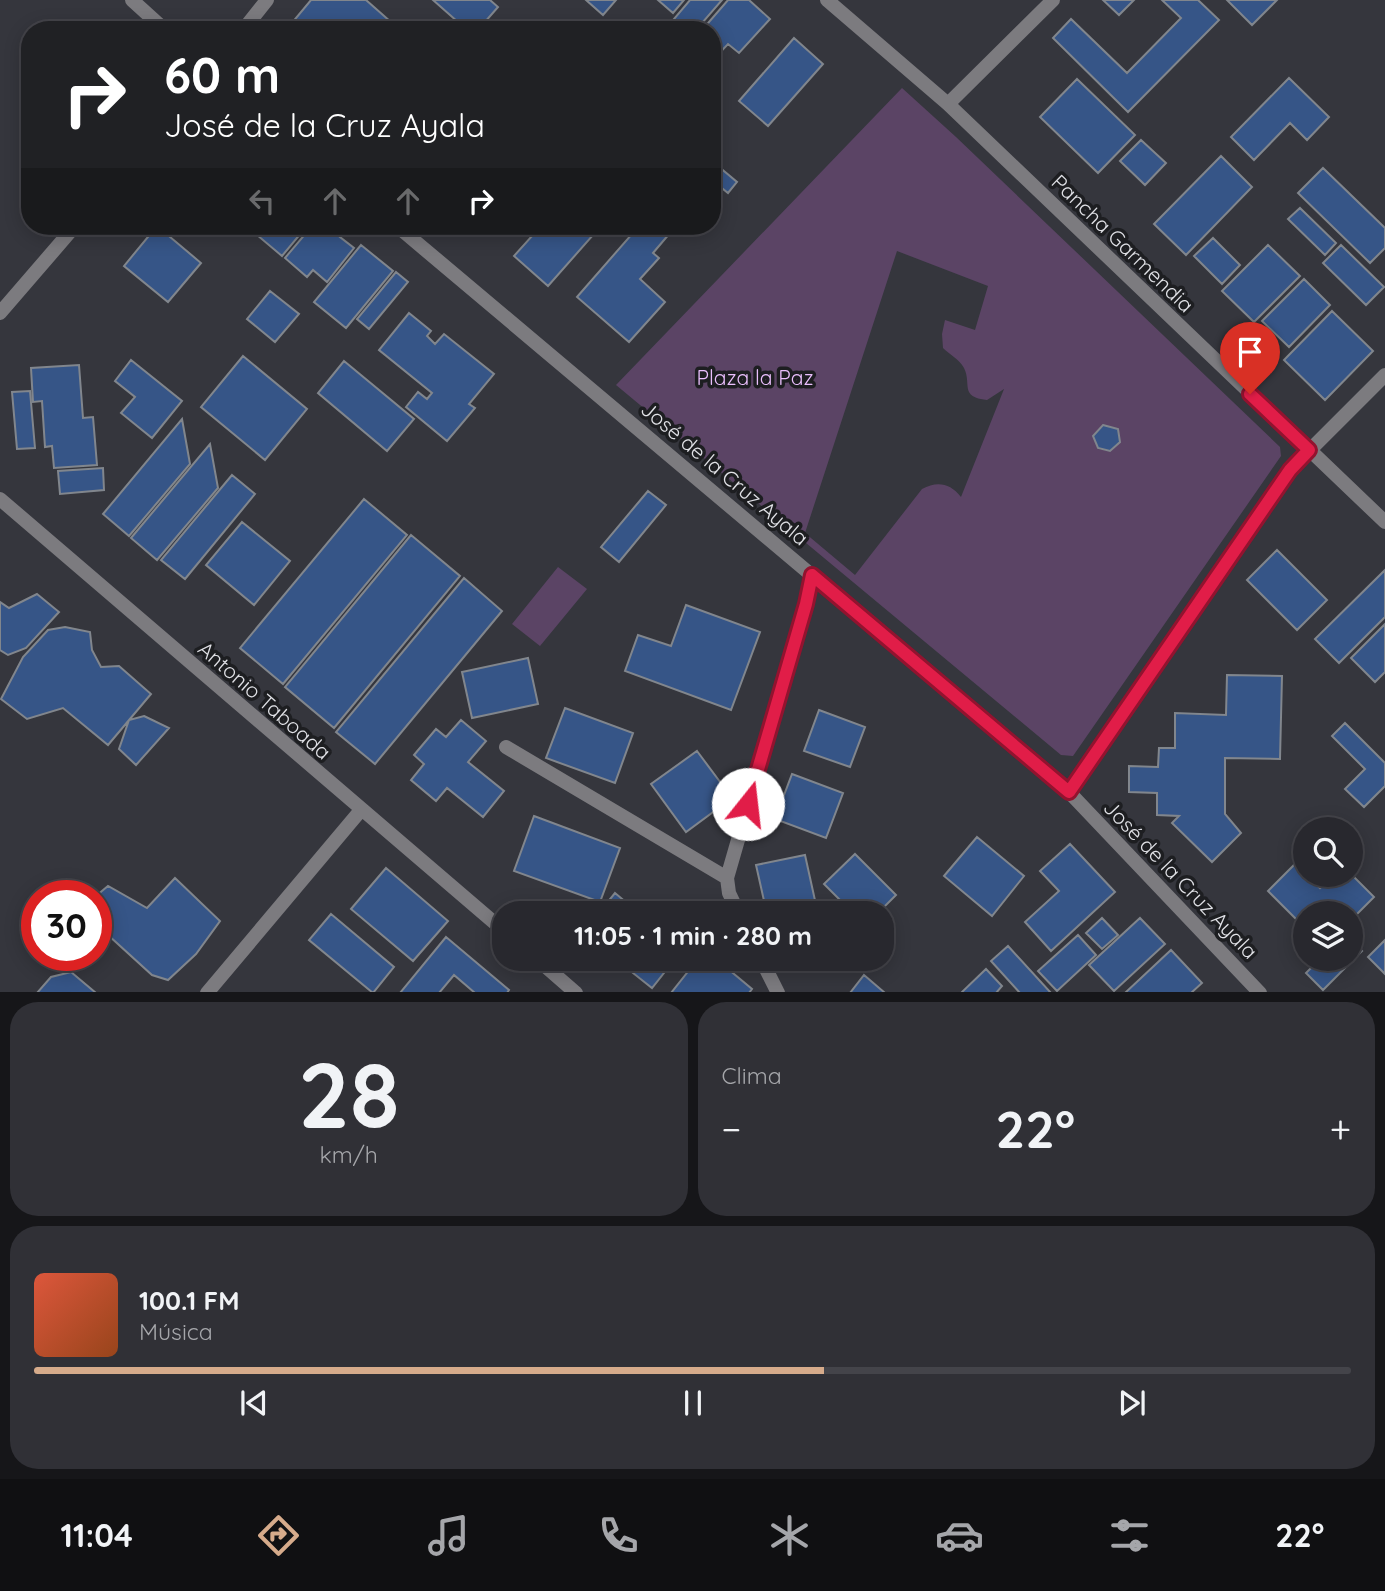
<!DOCTYPE html>
<html lang="es">
<head>
<meta charset="utf-8">
<style>
	:root { --surface:#28282e; --page:#303036; --text:#f1f3f6; --muted:#a5a6aa; --line:#44444a; --accent:#d6ab8b }
	body { margin:0; font-family:Quicksand,sans-serif; background:var(--page); color:var(--text); height:100vh; display:flex; flex-direction:column; font-size:26px; white-space:nowrap }
	* { box-sizing:border-box; margin:0 }
	p { font-size:23px; color:var(--muted) }
	.icon { flex:none; width:38px; height:38px; fill:none; stroke:currentColor; stroke-width:2; stroke-linecap:round; stroke-linejoin:round }
	.map { position:relative; height:992px; overflow:hidden }
	.panel { display:flex; flex-direction:column; gap:10px; padding:10px; background:#161619; flex:1 }
	.panel>* { flex:none }
	.top-card { position:absolute; left:21px; top:21px; width:700px; height:214px; border-radius:28px; box-shadow:0 4px 18px #0003,0 0 0 2px var(--line); background:#202124; color:#fff; overflow:hidden }
	.tools { position:absolute; left:1293px; top:817px; display:grid; gap:14px }
	.tools a { display:grid; place-items:center; width:70px; height:70px; border-radius:50%; background:var(--surface); box-shadow:0 4px 18px #0003,0 0 0 2px var(--line); font-size:35px }
	.speed { position:absolute; left:21px; top:880px; display:flex; gap:14px; font-size:35px; font-weight:700; text-align:center }
	.speed>* { display:grid; place-content:center; width:91px; height:91px; border-radius:50%; background:var(--surface); box-shadow:0 4px 18px #0003,0 0 0 2px var(--line); line-height:1 }
	.speed .limit { border:10px solid #d22; background:#fff; color:#111 }
	.pin { position:absolute; display:grid; place-items:center; width:60px; height:60px; color:#fff; margin:-72px -30px; border-radius:50% 50% 50% 0; rotate:-45deg; box-shadow:0 0 7px #0007 }
	.pin .icon { rotate:45deg }
	.me { position:absolute; width:77px; margin:-38px; rotate:16deg; stroke-linejoin:round; filter:drop-shadow(0 0 5px #0008) }
	.turn { display:flex; align-items:center; gap:24px; height:147px; padding:0 28px; font-size:32px }
	.turn .icon { width:91px; height:91px; stroke-width:2.5 }
	.turn b { display:block; font-size:49px; line-height:60px }
	.lanes { display:flex; align-items:center; height:66px; padding:0 28px; background:#0003; justify-content:center; gap:35px; direction:ltr }
	.lanes .off { opacity:.35 }
	.big { font-size:52px; font-weight:800; line-height:1.1 }
	.panel .card { flex:1; display:flex; flex-direction:column; justify-content:center; gap:10px; min-width:0; padding:0 24px; border-radius:28px; background:var(--page) }
	.panel .dial { align-items:center; gap:0 }
	.dial b { font-size:91px; line-height:1 }
	.song { display:flex; align-items:center; gap:21px }
	.cover { width:84px; height:84px; border-radius:10px; background:linear-gradient(135deg,hsl(10 70% 55%),hsl(20 70% 35%)) }
	.played { height:7px; border-radius:4px; background:linear-gradient(90deg,var(--accent) 60%,var(--line) 60%) }
	.keys { display:flex; justify-content:space-around; direction:ltr }
	.heat { display:flex; justify-content:space-between; align-items:center; font-size:38px; direction:ltr }
	.panel .tiles { flex:1; display:grid; gap:10px; grid-template-columns:1fr 1fr }
	.card:last-child { grid-column:span 2 }
	.trip { position:absolute; left:492px; top:901px; width:402px; height:70px; border-radius:28px; background:var(--surface); box-shadow:0 4px 18px #0003,0 0 0 2px var(--line); font-weight:800; line-height:70px; text-align:center }
	.tabs { display:flex; height:112px; justify-content:space-around; align-items:center; background:#101012; color:var(--muted) }
	.tabs .icon { width:49px; height:49px }
	.tabs .on { color:var(--accent) }
	.tabs b { font-size:32px; color:var(--text) }
	.map>svg:first-child { display:block }
</style>
</head>
<body>
<div class="map">
<svg width="1385" height="993" viewBox="0 0 1385 993">
	<rect width="100%" height="100%" fill="#35363d"/>
	<path fill="#5b4465" fill-rule="evenodd" d="M902 88 956 137 1280 447 1281 456 1073 756 1061 755 616 385ZM897 251 988 286 975 330 945 320 942 334 943 348C950 355 959 359 964 368 972 384 959 397 987 400L1004 389 961 497C950 483 937 481 922 489L855 575 805 533ZM1104 426 1118 429 1120 442 1110 451 1098 449 1093 436Z
		M558 567 587 589 540 646 512 624Z"/>
	<path fill="#365587" stroke="#81868d" stroke-width="2" d="M311 0H366L400 30H286Z
		M433 0H490L498 7 478 30H467Z
		M586 0H616L603 15Z
		M658 0H684L673 13Z
		M690 0H722L696 30H673L668 26Z
		M728 0H749L770 19 739 53 728 44 712 61V30H702Z
		M1103 0H1134L1119 15Z
		M1162 0H1198L1219 20 1128 112 1053 38 1071 19 1127 73 1181 18Z
		M1227 0H1277L1252 25Z
		M794 38 823 64 768 126 739 101Z
		M1289 78 1329 117 1307 140 1290 123 1254 160 1231 137Z
		M1077 79 1135 135 1098 173 1040 117Z
		M1141 140 1166 163 1145 185 1120 161Z
		M1221 156 1252 187 1186 255 1154 224Z
		M712 161 737 182 728 193 712 180Z
		M1323 168 1385 228V248L1370 263 1298 193Z
		M1300 208 1336 243 1325 255 1288 219Z
		M157 226 201 263 168 302 124 266Z
		M265 226H307L282 256 257 235Z
		M312 226H342L347 229 340 237 354 248 327 282 313 270 307 277 285 258Z
		M517 226H535L527 235Z
		M541 226H601L548 286 514 256Z
		M639 226H662L670 233 653 253 659 258 640 279 665 302 629 342 577 297Z
		M1213 238 1240 265 1222 284 1194 256Z
		M361 245 393 271 346 328 314 302Z
		M1268 245 1300 276 1254 322 1222 291Z
		M1341 245 1384 287 1366 305 1323 263Z
		M396 272 408 282 369 329 357 319Z
		M1304 279 1330 305 1289 347 1262 321Z
		M270 291 299 314 275 342 247 319Z
		M1332 311 1373 351 1325 400 1284 360Z
		M409 313 431 331 427 336 435 344 444 334 494 374 469 404 475 408 447 441 406 407 418 392 427 399 432 393 379 350Z
		M243 356 307 409 265 460 201 407Z
		M131 360 182 401 152 438 121 413 135 397 115 381Z
		M344 361 414 419 387 451 318 393Z
		M79 365 83 418 93 417 97 465 54 468 52 446 45 447 42 401 33 402 31 368Z
		M30 391 35 448 17 449 12 392Z
		M182 419 190 464 129 536 103 514Z
		M1103 425 1118 429 1120 442 1110 451 1098 448 1093 436Z
		M210 444 218 488 157 560 131 538Z
		M103 468 104 490 60 494 58 471Z
		M232 475 255 494 185 579 161 560Z
		M648 491 666 505 619 562 601 547Z
		M364 499 407 535 283 684 240 648Z
		M242 522 290 561 254 605 206 565Z
		M411 535 460 576 334 728 285 687Z
		M1277 550 1327 600 1297 630 1247 580Z
		M1385 570V617L1339 663 1315 639Z
		M464 578 502 611 375 764 336 732Z
		M37 594 59 612 26 648 8 655 0 650V602L9 608Z
		M686 605 760 632 731 710 625 671 638 635 671 646Z
		M1385 624V672L1375 682 1351 658Z
		M65 627 90 632 92 650 101 667 119 666 151 694 108 745 63 708 27 719 1 699 23 657 48 630Z
		M528 658 538 704 472 718 462 672Z
		M1227 675 1282 676 1280 759 1225 758V814L1241 833 1212 862 1172 823 1179 816 1157 815V793L1129 792V766L1158 767 1159 748H1175V713L1226 715Z
		M565 708 633 733 615 783 546 758Z
		M819 710 865 727 850 767 804 751Z
		M144 716 169 728 136 765 119 749 129 720Z
		M461 720 486 741 468 762 504 791 483 817 447 788 436 801 411 780 424 764 414 755 436 729 446 737Z
		M1345 723 1385 763V786L1364 807 1345 789 1365 769 1332 736Z
		M697 751 732 798 686 832 651 784Z
		M792 774 843 793 826 838 775 819Z
		M534 816 620 848 600 902 514 871Z
		M977 837 1024 876 992 916 944 876Z
		M1070 844 1115 892 1051 951 1025 922 1059 891 1040 871Z
		M855 854 896 895 877 914H854L824 884Z
		M805 855 818 914H767L756 865Z
		M1295 864 1320 888 1334 875 1351 874 1374 897 1351 920V914H1306V929L1268 891Z
		M386 868 448 921 413 961 351 909Z
		M175 878 220 921 196 954 168 980 152 975 96 924V896L108 886 147 908Z
		M615 893 640 914H598Z
		M331 914 394 967 373 993 309 940Z
		M1102 918 1118 935 1102 949 1086 933Z
		M1140 918 1165 944 1114 991 1089 965Z
		M1078 935 1096 955 1057 991 1038 971Z
		M446 937 509 990 507 993H475L454 975 439 993H400Z
		M1351 940 1362 951 1323 990 1306 973 1320 959H1351Z
		M1385 940V974L1368 957Z
		M1008 946 1051 993H1020L991 961Z
		M1171 950 1202 983 1191 993H1125Z
		M631 959H675L652 988 633 973 640 966Z
		M698 959H716L752 989 749 993H671Z
		M986 969 1002 986 996 993H961Z
		M71 972 96 993H37L51 977Z
		M864 975 885 993H850Z"/>
	<g fill="none" stroke-linecap="round" stroke-linejoin="round">
		<path stroke="#7c7b7f" stroke-width="14" d="M132 0 165 30
			M827 0 948 104 1385 522
			M243 30 267 0
			M948 104 1053 0
			M397 226 1069 792 1260 993
			M0 313 75 226
			M0 499 504 931
			M506 747 727 878
			M1069 792 1290 470 1385 375
			M739 914 729 893 727 878 806 604 812 574
			M537 959 576 993
			M761 959 778 993
			M207 993 361 810"/>
	</g>
	<g fill="none" stroke-linecap="round" stroke-linejoin="round">
		<g stroke="#92132f" stroke-width="18">
			<path id="route" d="M748 804 806 604 812 575 1069 792 1290 470 1309 450 1250 394"/>
		</g>
		<use href="#route" stroke="#e11d48" stroke-width="12"/>
	</g>
	<g text-anchor="middle" dominant-baseline="central" stroke-width="7" stroke-linejoin="round" paint-order="stroke">
		<g font-size="21" fill="#e1e2e7" stroke="#1d1e21">
			<text transform="translate(1123 243) rotate(44)">Pancha Garmendia</text>
			<text transform="translate(725 473) rotate(40)">José de la Cruz Ayala</text>
			<text transform="translate(265 700) rotate(41)">Antonio Taboada</text>
			<text transform="translate(1181 879) rotate(46)">José de la Cruz Ayala</text>
		</g>
		<g font-size="21" fill="#ebbffe" stroke="#1d1e21">
			<text x="755" y="377">Plaza la Paz</text>
		</g>
	</g>
</svg>
<div class="tools">
<a><svg class="icon" aria-label="search" viewBox="0 0 24 24"><circle cx="10" cy="10" r="6"/><path d="M15 15l6 6"/></svg></a>
<a><svg class="icon" aria-label="layers" viewBox="0 0 24 24"><path d="M12 4l9 5-9 5-9-5zM3 14l9 5 9-5"/></svg></a>
</div>
<div class="speed"><div class="limit">30</div></div>
<div class="pin" style="left:1250px;top:394px;background:#d93025"><svg class="icon" aria-label="arrive" viewBox="0 0 24 24"><path d="M6 21V4h12l-3 4 3 4H6"/></svg></div>
<svg class="me" style="left:748px;top:804px" viewBox="-20 -20 40 40"><circle r="19" fill="#fff"/><path d="M0-13L10 11 0 6-10 11z" fill="#e11d48"/></svg>
<div class="trip">11:05 · 1 min · 280 m</div>
<div class="top-card">
<div class="turn"><svg class="icon" aria-label="right" viewBox="0 0 24 24"><path d="M7 20v-9h11M14 6l5 5-5 5"/></svg><div><b>60 m</b>José de la Cruz Ayala</div></div>
<div class="lanes"><svg class="icon off" aria-label="left" viewBox="0 0 24 24"><path d="M17 20v-9H6M10 6l-5 5 5 5"/></svg><svg class="icon off" aria-label="ahead" viewBox="0 0 24 24"><path d="M12 20V5M6 11l6-6 6 6"/></svg><svg class="icon off" aria-label="ahead" viewBox="0 0 24 24"><path d="M12 20V5M6 11l6-6 6 6"/></svg><svg class="icon" aria-label="right" viewBox="0 0 24 24"><path d="M7 20v-9h11M14 6l5 5-5 5"/></svg></div>
</div>
</div>
<section class="panel">
<div class="tiles">
<div class="card dial"><b>28</b><p>km/h</p></div>
<div class="card"><p>Clima</p>
<div class="heat"><a>−</a><b class="big">22°</b><a>+</a></div>
</div>
<div class="card">
<div class="song"><i class="cover"></i><div><b>100.1 FM</b><p>Música</p></div></div>
<div class="played"></div>
<div class="keys"><svg class="icon" aria-label="previous" viewBox="0 0 24 24"><path d="M18 5L8 12l10 7zM5 5v14"/></svg><svg class="icon" aria-label="pause" viewBox="0 0 24 24"><path d="M8 5v14M16 5v14"/></svg><svg class="icon" aria-label="next" viewBox="0 0 24 24"><path d="M6 5l10 7-10 7zM19 5v14"/></svg></div>
</div>
</div>
</section>
<nav class="tabs">
<b>11:04</b>
<svg class="icon on" aria-label="directions" viewBox="0 0 24 24"><path d="M12 3l9 9-9 9-9-9zM9 14v-3h6M13 9l2 2-2 2"/></svg>
<svg class="icon" aria-label="music" viewBox="0 0 24 24"><path d="M9 18V5l10-2v13"/><circle cx="6" cy="18" r="3"/><circle cx="16" cy="16" r="3"/></svg>
<svg class="icon" aria-label="phone" viewBox="0 0 24 24"><path d="M5 4h4l2 5-3 2q2 4 5 5l2-3 5 2v4C11 20 4 13 5 4z"/></svg>
<svg class="icon" aria-label="climate" viewBox="0 0 24 24"><path d="M12 3v18M4 7l16 10M4 17L20 7"/></svg>
<svg class="icon" aria-label="car" viewBox="0 0 24 24"><path d="M5 17H2v-5l4-1 3-4h7l3 4 3 1v5h-3M9 17h6M6 11h13"/><circle cx="7" cy="17" r="2"/><circle cx="17" cy="17" r="2"/></svg>
<svg class="icon" aria-label="filters" viewBox="0 0 24 24"><path d="M4 7h16M4 17h16"/><circle cx="9" cy="7" r="2"/><circle cx="15" cy="17" r="2"/></svg>
<b>22°</b>
</nav>
</body>
</html>
